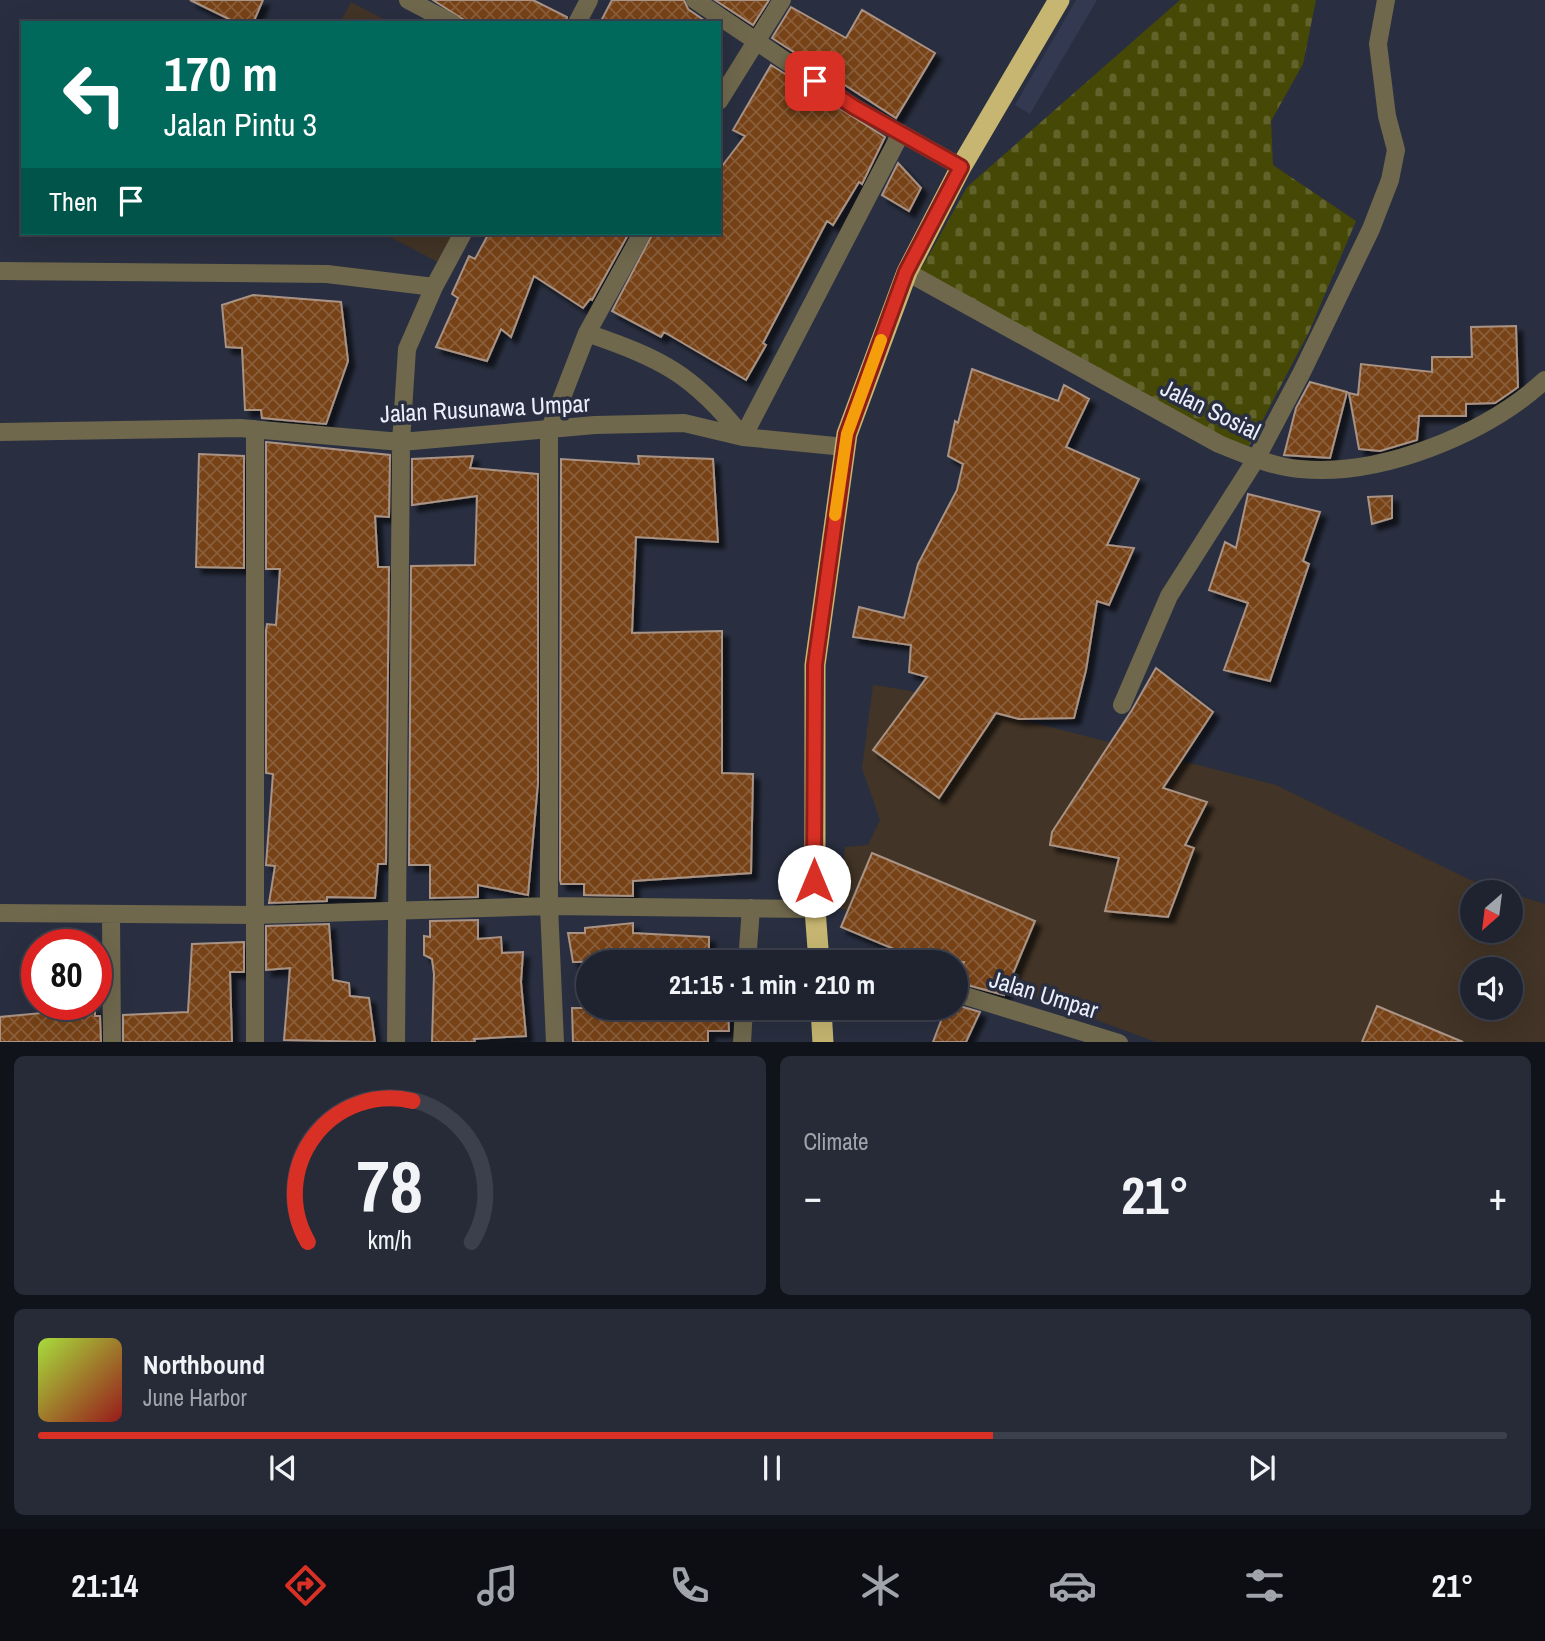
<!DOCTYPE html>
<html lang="en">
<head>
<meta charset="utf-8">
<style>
	:root { --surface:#1f2330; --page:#272b38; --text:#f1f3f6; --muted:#a1a4ab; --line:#3c404c; --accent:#d93025 }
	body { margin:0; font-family:"Archivo Narrow",sans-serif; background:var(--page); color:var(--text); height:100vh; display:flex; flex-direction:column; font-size:26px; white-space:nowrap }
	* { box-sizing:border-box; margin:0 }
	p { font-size:23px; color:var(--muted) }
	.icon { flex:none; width:38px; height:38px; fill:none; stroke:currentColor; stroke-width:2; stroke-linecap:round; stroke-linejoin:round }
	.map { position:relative; height:1042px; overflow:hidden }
	.details { display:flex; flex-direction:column; gap:14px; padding:14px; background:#11131a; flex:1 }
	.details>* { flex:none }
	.banner { position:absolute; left:21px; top:21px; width:700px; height:214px; border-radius:0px; box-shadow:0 7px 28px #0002,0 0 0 2px var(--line); background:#00695c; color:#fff; overflow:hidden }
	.needle { width:46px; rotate:208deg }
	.tools { position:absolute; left:1460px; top:880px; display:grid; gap:14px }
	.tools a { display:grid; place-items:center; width:63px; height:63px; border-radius:50%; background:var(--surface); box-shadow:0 7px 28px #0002,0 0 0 2px var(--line); font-size:35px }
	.speed { position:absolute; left:21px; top:929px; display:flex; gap:14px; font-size:35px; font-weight:700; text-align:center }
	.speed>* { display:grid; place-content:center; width:91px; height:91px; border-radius:50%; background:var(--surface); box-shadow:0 7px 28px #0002,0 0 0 2px var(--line); line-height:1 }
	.speed .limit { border:10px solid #d22; background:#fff; color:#111 }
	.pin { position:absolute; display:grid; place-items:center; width:60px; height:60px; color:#fff; margin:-30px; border-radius:14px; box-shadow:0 4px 10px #0006 }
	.me { position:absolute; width:77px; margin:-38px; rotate:0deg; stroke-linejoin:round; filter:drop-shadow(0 0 5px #0008) }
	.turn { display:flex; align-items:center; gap:24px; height:147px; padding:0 28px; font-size:32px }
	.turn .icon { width:91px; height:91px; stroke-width:2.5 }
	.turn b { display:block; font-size:49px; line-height:60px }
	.then { display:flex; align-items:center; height:66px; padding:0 28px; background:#0003; gap:14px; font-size:26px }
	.big { font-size:52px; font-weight:700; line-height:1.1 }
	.details .tile { flex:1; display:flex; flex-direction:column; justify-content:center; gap:10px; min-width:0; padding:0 24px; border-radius:10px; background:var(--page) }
	.details .dial { align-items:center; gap:0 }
	.dial svg { height:182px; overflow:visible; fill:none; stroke:var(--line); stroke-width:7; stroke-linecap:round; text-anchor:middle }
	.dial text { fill:var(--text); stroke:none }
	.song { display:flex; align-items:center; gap:21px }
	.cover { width:84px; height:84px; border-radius:10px; background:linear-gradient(135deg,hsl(80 70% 55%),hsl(0 70% 35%)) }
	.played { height:7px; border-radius:4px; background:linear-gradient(90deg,var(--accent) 65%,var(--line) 65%) }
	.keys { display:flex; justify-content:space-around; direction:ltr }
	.heat { display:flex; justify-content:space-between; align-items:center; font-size:38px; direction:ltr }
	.details .tiles { flex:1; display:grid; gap:14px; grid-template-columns:1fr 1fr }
	.tile:last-child { grid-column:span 2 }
	.trip { position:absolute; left:576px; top:950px; width:392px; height:70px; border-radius:35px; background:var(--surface); box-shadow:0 7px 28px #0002,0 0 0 2px var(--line); font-weight:700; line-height:70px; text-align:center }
	.tab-bar { display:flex; height:112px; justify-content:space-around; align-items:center; background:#0c0e13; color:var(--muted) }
	.tab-bar .icon { width:49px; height:49px }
	.tab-bar .selected { color:var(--accent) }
	.tab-bar b { font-size:32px; color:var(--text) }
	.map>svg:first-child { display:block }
</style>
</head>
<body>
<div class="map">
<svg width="1545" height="1043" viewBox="0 0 1545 1043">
	<defs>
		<pattern id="cemetery-stones" width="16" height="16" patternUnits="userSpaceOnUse" patternTransform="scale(1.75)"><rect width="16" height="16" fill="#464805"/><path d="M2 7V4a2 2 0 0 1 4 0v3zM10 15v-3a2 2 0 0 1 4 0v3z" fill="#61632a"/></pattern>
		<pattern id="building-cross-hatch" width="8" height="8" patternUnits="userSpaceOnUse" patternTransform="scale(1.75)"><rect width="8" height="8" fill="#774218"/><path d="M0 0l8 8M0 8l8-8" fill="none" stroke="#8a5e3a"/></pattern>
		<filter id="shadow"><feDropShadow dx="6" dy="6" stdDeviation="2" flood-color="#0009"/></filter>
	</defs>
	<rect width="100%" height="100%" fill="#292f40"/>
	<path fill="#323950" d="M1076 0H1097L1030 114 1015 105Z"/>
	<path fill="#423426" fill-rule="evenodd" d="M351 2 391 23H340Z
		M382 233H457L440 263Z
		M873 685 906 690 1276 785 1468 879 1509 892H1472V931H1510V893L1545 904V1042H1156L956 968V962H939L855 933 858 913 839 908 845 847 868 845 880 820 862 768ZM1472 970H1510V1008H1472Z"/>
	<path fill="url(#cemetery-stones)" d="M1180 0H1316L1303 64 1271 121 1273 165 1356 221 1309 332 1247 450 920 271 967 187Z"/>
	<path fill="url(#building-cross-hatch)" stroke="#a99385" stroke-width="2" filter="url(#shadow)" d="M190 0H263L253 23H237Z
		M433 0H533L567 17 566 23H469Z
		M612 0H684L688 9 708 23H600Z
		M715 0H769L753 25Z
		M791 7 846 38 862 10 935 53 896 118 772 38Z
		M771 65 885 137 862 184 859 182 833 225 827 221 763 343 766 345 746 380 664 332 661 337 612 311 653 233H719V170L745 136 733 130Z
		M898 163 921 188 909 211 882 195Z
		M489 233H629L592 300 590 299 583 308 534 276 511 337 501 329 487 361 436 347 458 298 452 294 469 256 475 259Z
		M253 295 341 302 348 361 326 424 262 418 261 410H245L242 348 226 347 222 305Z
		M1516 326 1518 387 1514 390 1495 403 1466 404V416H1419L1417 440 1380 451 1359 449 1349 393 1358 395 1361 364 1432 372V357H1472L1471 327Z
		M972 369 1058 401 1064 385 1089 399 1066 447 1139 479 1107 545 1134 548 1109 605 1097 601 1086 670 1074 718 1019 719 996 713 939 798 873 750 927 677 909 672 911 645 853 637 859 607 904 618 918 564 957 490 963 464 948 456 955 421 958 423Z
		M1310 382 1347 392 1330 458 1284 455 1296 408Z
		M266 442 390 455 389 517 375 516 378 567H389L386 864H378L375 898 327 897V901L269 903 275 866 266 865 273 774 266 773V630L267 624 276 625 280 569H266Z
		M199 454 244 456V568L196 567Z
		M473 456 470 468 538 474V783L528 895 478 885V897L430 898V865H409L411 566 475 565 477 496 412 505V459Z
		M638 456 713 459 718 542 636 537 632 633 722 631V773L753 774 751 873 633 881V896L584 895V884H561L560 880 561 459 639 464Z
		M1248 494 1320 512 1303 561 1309 564 1270 681 1224 670 1248 603 1209 590 1225 542 1236 548Z
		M1392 496V518L1372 524 1368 497Z
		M1156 668 1213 712 1163 788 1207 802 1185 845 1194 848 1168 917 1105 911 1119 858 1050 845 1052 832 1132 710Z
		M872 853 1035 921 1004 995 956 982 964 962H925L841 927Z
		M478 920V939L501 937 502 953 523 952 521 982 526 1036 474 1039 475 1042H432L434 974 432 959 424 955V936L430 937V921Z
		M633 923V933L709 937V962H573L568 933H585V928Z
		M329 924 333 980 349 983 350 996 369 998 375 1042 284 1040 290 968 266 970V926Z
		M244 942V972H230L232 1042H123V1015L188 1012 192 944Z
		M956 1005 980 1012 966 1042H933L946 1008H956Z
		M1377 1006 1463 1042H1362Z
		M95 1008V1016H100L101 1042H0V1017Z
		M572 1008H728L729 1031H708V1042H573Z"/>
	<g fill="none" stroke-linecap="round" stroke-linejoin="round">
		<path stroke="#6f684d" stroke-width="18" d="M408 0 452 23
			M695 0 854 107 961 167
			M577 23 589 0
			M719 101 782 0
			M642 233 587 333 549 431V906L815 909
			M0 271 327 274 434 287
			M907 272 1219 444C1244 454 1272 467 1300 469 1381 477 1486 434 1545 380
			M587 333C662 359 693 374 743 437L901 133
			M255 429V915L549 906 555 1043
			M0 432 240 428 401 442 595 425 684 423 743 437 845 447
			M1122 705 1169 596 1256 459 1302 372 1371 229 1390 180 1396 150 1387 116 1378 44 1386 0
			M0 913 255 915V1043
			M111 916 112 1043
			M818 955 849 962
			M747 962 751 908
			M956 993 1119 1043
			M396 1043 401 442 407 349 434 287 463 233
			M742 1043 744 1008"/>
		<path stroke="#c6b671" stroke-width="21" d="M819 962 815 909V665L847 434 907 272 961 167 1059 0
			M821 1008 823 1043"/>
	</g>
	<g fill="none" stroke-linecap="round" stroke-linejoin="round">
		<g stroke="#8d1f18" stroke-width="18">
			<path id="route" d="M814 881 815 665 847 434 906 272 961 167 854 107 815 81"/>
		</g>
		<use href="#route" stroke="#d93025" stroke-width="12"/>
		<path stroke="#f59e0b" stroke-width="12" d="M835 515 847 434 881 340"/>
	</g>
	<g text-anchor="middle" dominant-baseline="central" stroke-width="7" stroke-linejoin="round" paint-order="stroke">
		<g font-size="24" fill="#ebeffb" stroke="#292f40">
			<text transform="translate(485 408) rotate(-3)">Jalan Rusunawa Umpar</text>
			<text transform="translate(1211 409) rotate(26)">Jalan Sosial</text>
			<text transform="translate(1044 994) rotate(17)">Jalan Umpar</text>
		</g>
	</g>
</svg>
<div class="tools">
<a><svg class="needle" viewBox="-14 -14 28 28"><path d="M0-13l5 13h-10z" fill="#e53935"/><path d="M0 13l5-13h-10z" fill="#a1a4ab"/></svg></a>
<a><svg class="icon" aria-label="sound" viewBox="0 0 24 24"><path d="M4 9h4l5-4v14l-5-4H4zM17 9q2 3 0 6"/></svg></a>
</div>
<div class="speed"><div class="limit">80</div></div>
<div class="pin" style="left:815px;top:81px;background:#d93025"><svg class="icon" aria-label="arrive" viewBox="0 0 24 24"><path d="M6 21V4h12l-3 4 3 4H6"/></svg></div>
<svg class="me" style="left:814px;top:881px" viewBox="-20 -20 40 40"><circle r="19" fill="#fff"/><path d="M0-13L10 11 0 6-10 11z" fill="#d93025"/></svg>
<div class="trip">21:15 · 1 min · 210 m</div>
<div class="banner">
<div class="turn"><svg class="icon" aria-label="left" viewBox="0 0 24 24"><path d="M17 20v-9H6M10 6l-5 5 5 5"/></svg><div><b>170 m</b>Jalan Pintu 3</div></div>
<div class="then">Then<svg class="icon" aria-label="arrive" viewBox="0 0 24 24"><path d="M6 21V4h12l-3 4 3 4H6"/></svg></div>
</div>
</div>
<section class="details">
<div class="tiles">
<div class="tile dial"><svg viewBox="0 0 100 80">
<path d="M14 69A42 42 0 1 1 86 69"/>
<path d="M14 69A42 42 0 0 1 60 7" stroke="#d93025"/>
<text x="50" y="56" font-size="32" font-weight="700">78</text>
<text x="50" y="72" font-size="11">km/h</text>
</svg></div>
<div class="tile"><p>Climate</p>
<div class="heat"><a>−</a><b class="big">21°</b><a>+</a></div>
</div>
<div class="tile">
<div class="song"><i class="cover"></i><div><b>Northbound</b><p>June Harbor</p></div></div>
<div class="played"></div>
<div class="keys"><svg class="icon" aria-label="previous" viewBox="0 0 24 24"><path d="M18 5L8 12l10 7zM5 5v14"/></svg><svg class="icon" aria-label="pause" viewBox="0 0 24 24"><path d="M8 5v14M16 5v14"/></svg><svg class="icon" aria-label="next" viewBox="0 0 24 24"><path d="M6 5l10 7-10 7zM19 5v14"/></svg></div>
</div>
</div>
</section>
<nav class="tab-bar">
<b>21:14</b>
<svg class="icon selected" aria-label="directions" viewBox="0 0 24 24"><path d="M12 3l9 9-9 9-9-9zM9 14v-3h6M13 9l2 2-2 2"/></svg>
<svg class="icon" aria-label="music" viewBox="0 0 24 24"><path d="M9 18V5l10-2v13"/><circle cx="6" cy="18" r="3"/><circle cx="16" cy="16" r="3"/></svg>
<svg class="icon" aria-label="phone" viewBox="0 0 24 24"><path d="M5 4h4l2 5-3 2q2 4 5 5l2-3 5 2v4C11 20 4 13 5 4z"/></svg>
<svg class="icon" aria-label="climate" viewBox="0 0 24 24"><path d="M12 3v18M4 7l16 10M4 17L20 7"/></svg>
<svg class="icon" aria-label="car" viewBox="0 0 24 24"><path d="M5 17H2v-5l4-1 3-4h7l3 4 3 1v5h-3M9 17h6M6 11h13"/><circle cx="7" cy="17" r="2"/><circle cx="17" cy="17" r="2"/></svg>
<svg class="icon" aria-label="filters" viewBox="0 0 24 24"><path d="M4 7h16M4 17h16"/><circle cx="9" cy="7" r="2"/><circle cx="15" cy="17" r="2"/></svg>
<b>21°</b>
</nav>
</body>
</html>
